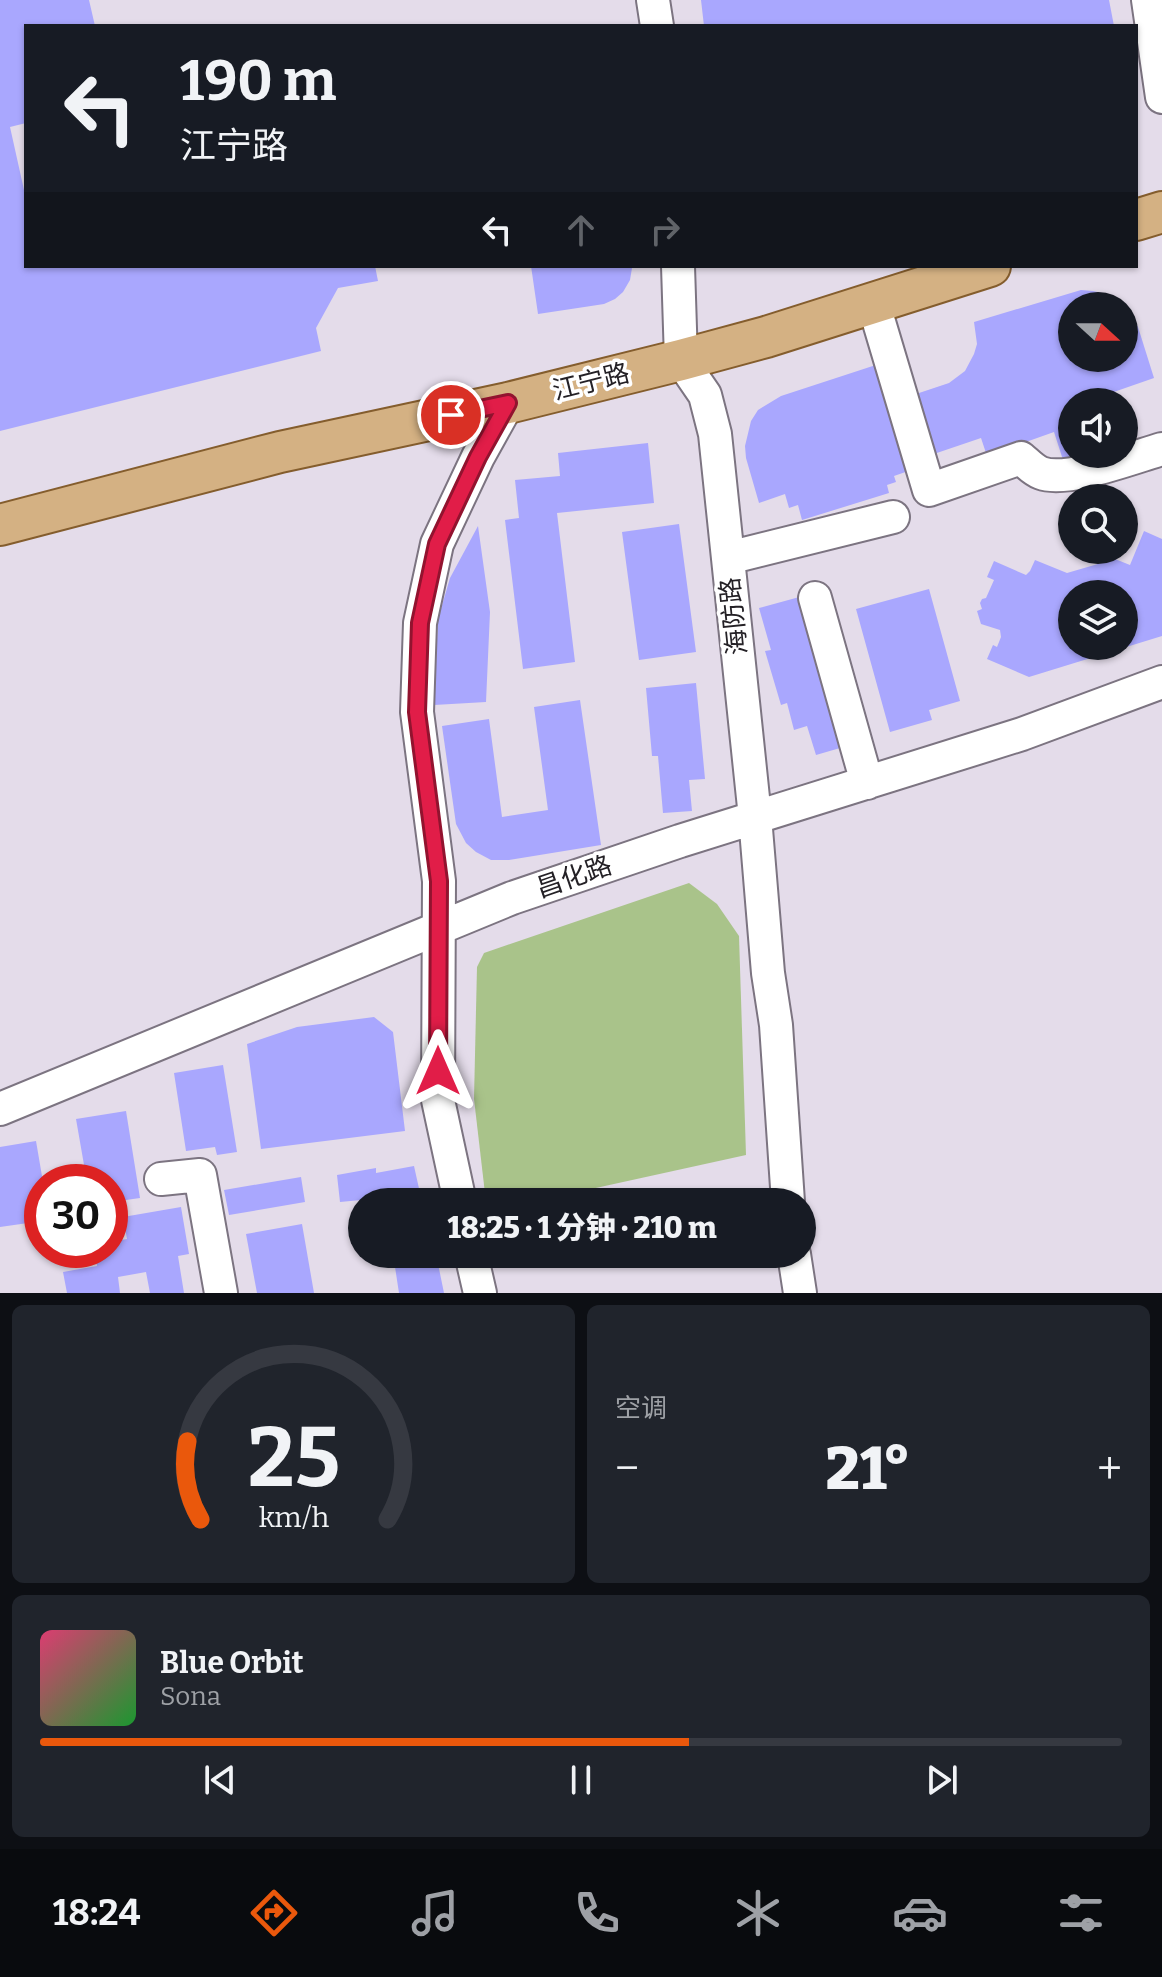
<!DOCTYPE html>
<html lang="zh">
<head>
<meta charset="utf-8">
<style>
	:root { --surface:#171b24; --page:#20242c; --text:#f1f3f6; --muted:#9ea1a6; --line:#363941; --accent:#ea580c }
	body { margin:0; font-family:Bitter,"Noto Sans SC",serif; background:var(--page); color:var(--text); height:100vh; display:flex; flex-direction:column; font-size:30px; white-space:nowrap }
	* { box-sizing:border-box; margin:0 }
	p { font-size:26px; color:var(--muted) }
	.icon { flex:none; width:44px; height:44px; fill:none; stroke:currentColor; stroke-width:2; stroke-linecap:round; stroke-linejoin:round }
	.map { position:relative; height:1293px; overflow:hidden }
	.sheet { display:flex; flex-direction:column; gap:12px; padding:12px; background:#0d0f14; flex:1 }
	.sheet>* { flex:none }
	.top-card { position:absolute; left:24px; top:24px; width:1114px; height:244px; border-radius:0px; box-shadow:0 2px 6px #0004; background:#171b24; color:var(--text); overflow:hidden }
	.needle { width:52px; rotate:111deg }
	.buttons { position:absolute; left:1058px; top:292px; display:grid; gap:16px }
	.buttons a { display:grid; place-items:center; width:80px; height:80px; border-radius:50%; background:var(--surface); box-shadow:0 2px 6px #0004; font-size:40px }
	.speed { position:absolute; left:24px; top:1164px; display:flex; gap:16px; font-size:40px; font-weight:700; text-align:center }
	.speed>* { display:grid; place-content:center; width:104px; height:104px; border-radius:50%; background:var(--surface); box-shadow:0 2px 6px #0004; line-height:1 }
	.speed .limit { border:12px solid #d22; background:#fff; color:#111 }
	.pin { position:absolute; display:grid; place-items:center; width:68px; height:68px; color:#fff; margin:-34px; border:4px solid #fff; border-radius:50%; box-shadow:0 2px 8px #0007 }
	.me { position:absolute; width:88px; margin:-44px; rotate:0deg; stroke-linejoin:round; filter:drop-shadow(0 0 6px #0008) }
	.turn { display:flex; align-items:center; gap:28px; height:168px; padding:0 24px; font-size:36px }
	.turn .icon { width:104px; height:104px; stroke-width:2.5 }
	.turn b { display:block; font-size:56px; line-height:68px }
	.lanes { display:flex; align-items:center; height:76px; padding:0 24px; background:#0003; justify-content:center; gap:40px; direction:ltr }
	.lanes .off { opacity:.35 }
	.big { font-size:60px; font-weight:800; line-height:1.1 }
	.sheet .widget { flex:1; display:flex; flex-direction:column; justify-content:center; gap:12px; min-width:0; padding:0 28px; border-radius:12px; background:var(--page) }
	.sheet .dial { align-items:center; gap:0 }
	.dial svg { height:208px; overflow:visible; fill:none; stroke:var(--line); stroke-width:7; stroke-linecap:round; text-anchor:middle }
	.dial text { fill:var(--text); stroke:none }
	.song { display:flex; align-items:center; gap:24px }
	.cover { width:96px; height:96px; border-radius:12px; background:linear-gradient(135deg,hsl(340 70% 55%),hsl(130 70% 35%)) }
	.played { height:8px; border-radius:4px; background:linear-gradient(90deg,var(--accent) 60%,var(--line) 60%) }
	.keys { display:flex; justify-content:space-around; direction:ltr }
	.heat { display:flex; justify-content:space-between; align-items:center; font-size:44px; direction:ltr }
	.sheet .tiles { flex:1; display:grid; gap:12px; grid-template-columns:1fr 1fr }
	.widget:last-child { grid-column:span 2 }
	.trip { position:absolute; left:348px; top:1188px; width:468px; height:80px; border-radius:40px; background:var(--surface); box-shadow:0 2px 6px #0004; font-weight:800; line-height:80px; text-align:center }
	.tabs { display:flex; height:128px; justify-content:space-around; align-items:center; background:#090b0e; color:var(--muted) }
	.tabs .icon { width:56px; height:56px }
	.tabs .current { color:var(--accent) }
	.tabs b { font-size:36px; color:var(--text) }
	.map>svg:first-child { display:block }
</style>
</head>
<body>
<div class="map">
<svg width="1162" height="1293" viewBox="0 0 1162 1293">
	<rect width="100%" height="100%" fill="#e4dcea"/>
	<path fill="#a9c38a" d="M689 883 717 904 739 936 746 1155 532 1202H486L474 1099 477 967 484 953Z"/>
	<path fill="#a9a7fe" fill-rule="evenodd" d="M0 0H89L95 26H26V123L10 127 26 199V266H375L378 281 338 288 316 328 321 351 0 431Z
		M701 0H1109L1114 26H704Z
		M531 266H631L632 268 630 280 623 292 615 299 604 304 591 306 538 314Z
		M1081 290 1093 291 1106 294 1124 304 1138 327 1154 378 1108 394 1110 402H1072V454H1094L1063 460 1054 432 987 456 981 438 925 457 907 397 949 383 965 371 974 354 977 344 974 322ZM1072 306H1124V358H1072Z
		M885 362 917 468 894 476 896 482 887 485 889 493 802 520 798 505 789 508 785 494 759 503 746 458 745 446 751 421 758 410 781 396Z
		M648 443 654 503 557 513 575 662 523 669 505 520 519 518 515 480 560 476 558 453Z
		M679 524 696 652 639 660 622 532Z
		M478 526 490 612 486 702 434 705 438 619 450 578Z
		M1144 531 1162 539V636L1029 677 987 659 993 645 997 647 1001 637 1000 630 981 624 977 611 982 609 980 603 982 599 986 598 994 580 987 577 994 561 1026 575 1030 571 1035 560 1067 573 1115 559 1130 565ZM1072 594H1124V646H1072Z
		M929 589 960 701 929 710 932 720 890 732 856 609Z
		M803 596 847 746 816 755 807 726 794 730 787 703 781 705 765 651 771 650 759 608Z
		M696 683 705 779 689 780 692 811 663 813 658 756H652L646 688Z
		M580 700 601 845 509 860H491L476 852 466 843 456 824 442 726 489 719 502 817 548 810 534 707Z
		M374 1017 393 1032 405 1131 261 1149 247 1044 297 1027Z
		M223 1065 237 1152 217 1155 215 1147 186 1151 174 1073Z
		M126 1111 140 1198 119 1201 118 1193 110 1194V1182H87L76 1119Z
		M36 1141 43 1182 42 1230 30 1232 28 1223 0 1227V1147Z
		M414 1166 422 1202H361V1200L340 1202 337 1175 376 1168V1173Z
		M301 1177 305 1202 229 1215 224 1190Z
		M181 1207 189 1254 178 1256 184 1293H150L146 1272 118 1277 120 1293H67L63 1272 97 1266 95 1250H110V1242L127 1239 123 1217Z
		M302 1224 314 1293H257L246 1234Z
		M393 1254H436L444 1293H399Z"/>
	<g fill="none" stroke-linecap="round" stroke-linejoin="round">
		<g stroke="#7c7481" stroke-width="36">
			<path id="minor" d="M653 0 657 26
				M1148 0 1162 97
				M678 266 681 360 705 395 715 434 755 817 768 973 776 1025 788 1202
				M873 302 929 490 1021 458C1027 463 1033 470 1041 473 1067 483 1134 457 1162 449
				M728 558 893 517
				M815 598 867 783
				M0 1109 512 898 680 841 1022 734 1162 682
				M161 1179 200 1175 221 1293
				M460 1202 438 1100 439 881 417 712 420 623 437 544 478 457 508 403
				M471 1254 480 1293
				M794 1254 800 1293"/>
		</g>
		<g stroke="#845d2d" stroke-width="44">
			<path id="major" d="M1136 220 1162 212
				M0 525 280 452 508 403 681 360 766 337 990 266"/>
		</g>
		<use href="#minor" stroke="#fff" stroke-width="32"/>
		<use href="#major" stroke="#d4b183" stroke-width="40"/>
	</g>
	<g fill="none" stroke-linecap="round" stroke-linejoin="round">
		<g stroke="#92132f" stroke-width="20">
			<path id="route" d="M438 1071 439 881 417 712 420 623 437 544 478 457 508 403 451 415"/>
		</g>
		<use href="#route" stroke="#e11d48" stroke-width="14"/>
	</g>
	<g text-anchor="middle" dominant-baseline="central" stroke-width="7" stroke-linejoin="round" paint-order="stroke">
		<g font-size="26" fill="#242126" stroke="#fff">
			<text transform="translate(591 382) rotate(-14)">江宁路</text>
			<text transform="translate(734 616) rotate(-96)">海防路</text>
			<text transform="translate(574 877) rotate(-19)">昌化路</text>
		</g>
	</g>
</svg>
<div class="buttons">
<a><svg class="needle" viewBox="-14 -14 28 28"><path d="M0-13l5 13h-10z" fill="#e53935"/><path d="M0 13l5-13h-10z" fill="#9ea1a6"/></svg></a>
<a><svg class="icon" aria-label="sound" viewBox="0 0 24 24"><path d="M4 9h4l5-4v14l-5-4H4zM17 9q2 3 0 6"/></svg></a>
<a><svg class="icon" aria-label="search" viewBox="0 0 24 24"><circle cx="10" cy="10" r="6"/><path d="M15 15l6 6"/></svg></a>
<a><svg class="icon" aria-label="layers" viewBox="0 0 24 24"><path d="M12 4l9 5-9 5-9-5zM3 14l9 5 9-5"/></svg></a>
</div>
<div class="speed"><div class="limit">30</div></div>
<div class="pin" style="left:451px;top:415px;background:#d93025"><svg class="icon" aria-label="arrive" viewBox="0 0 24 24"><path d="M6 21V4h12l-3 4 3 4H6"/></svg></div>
<svg class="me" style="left:438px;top:1071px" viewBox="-20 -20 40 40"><path d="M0-17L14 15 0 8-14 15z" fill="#e11d48" stroke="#fff" stroke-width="4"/></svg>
<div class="trip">18:25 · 1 分钟 · 210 m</div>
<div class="top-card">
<div class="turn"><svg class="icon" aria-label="left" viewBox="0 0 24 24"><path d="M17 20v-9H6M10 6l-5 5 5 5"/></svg><div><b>190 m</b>江宁路</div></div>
<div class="lanes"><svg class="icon" aria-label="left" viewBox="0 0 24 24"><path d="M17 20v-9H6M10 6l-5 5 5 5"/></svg><svg class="icon off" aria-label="ahead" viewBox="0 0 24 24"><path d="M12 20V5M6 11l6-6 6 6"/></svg><svg class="icon off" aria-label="right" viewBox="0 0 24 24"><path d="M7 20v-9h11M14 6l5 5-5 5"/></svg></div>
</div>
</div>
<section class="sheet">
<div class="tiles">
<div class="widget dial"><svg viewBox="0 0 100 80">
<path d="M14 69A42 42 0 1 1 86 69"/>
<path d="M14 69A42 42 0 0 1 9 39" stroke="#ea580c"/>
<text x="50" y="56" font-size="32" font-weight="700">25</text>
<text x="50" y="72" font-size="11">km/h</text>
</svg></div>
<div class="widget"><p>空调</p>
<div class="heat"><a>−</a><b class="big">21°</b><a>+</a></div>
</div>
<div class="widget">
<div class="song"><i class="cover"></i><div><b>Blue Orbit</b><p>Sona</p></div></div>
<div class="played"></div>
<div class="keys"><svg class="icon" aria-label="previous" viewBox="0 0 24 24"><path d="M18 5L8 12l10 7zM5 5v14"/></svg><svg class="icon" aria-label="pause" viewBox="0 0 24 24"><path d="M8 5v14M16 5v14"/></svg><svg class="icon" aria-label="next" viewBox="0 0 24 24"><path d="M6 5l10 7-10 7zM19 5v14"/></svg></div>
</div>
</div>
</section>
<nav class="tabs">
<b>18:24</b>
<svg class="icon current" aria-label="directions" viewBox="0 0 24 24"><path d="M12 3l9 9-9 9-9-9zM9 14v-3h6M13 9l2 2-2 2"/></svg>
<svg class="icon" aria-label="music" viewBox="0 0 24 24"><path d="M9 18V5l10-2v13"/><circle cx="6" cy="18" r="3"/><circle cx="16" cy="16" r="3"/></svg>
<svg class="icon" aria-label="phone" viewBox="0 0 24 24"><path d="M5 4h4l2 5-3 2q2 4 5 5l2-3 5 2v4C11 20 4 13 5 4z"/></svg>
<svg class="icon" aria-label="climate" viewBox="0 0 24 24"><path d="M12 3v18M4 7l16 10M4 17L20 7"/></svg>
<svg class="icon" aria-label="car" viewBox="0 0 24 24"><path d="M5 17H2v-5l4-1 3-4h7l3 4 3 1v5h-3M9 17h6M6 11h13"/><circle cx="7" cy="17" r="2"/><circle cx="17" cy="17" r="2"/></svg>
<svg class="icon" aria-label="filters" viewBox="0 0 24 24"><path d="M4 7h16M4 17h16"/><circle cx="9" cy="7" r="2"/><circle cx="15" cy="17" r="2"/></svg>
</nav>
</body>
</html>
